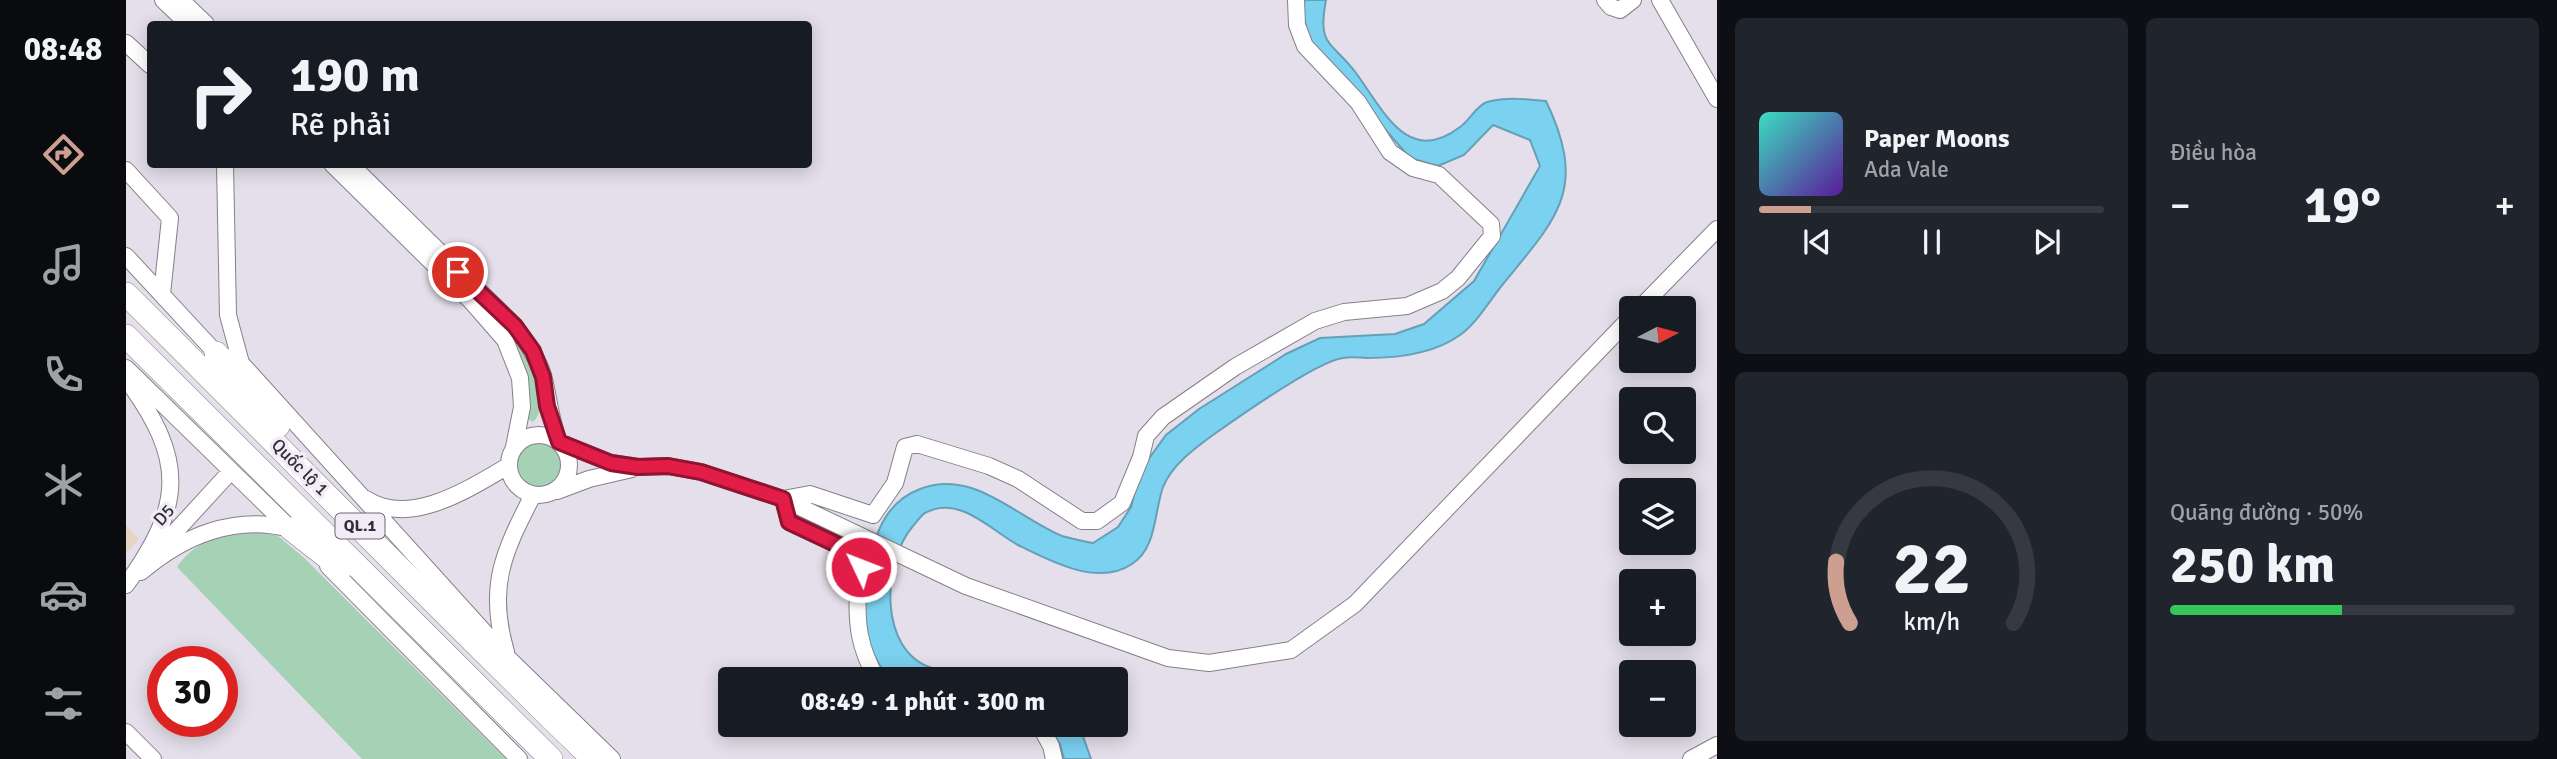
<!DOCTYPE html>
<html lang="vi">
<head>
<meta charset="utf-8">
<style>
	:root { --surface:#171b24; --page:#20242c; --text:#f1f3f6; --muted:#9ea1a6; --line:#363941; --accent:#cc9f91 }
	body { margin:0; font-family:Signika,sans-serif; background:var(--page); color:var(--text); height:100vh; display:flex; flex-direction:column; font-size:26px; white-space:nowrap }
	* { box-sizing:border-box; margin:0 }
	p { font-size:23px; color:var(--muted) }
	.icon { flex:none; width:38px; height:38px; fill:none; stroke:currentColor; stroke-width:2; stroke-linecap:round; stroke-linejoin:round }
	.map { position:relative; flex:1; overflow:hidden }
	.drawer { display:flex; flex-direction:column; gap:18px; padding:18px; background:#0d0f14; width:840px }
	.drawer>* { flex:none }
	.top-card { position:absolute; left:21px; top:21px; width:665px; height:147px; border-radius:7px; box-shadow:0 4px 18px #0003; background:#171b24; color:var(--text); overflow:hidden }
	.needle { width:46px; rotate:84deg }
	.buttons { position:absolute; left:1493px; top:296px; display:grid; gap:14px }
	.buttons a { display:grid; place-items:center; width:77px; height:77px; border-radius:7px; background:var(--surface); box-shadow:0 4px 18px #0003; font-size:35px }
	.speed { position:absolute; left:21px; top:646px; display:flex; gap:14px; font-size:35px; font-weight:700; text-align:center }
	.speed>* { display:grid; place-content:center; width:91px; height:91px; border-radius:50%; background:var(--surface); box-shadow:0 4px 18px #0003; line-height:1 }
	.speed .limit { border:10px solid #d22; background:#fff; color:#111 }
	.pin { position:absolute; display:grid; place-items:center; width:60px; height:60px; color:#fff; margin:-30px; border:4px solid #fff; border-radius:50%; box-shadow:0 2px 7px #0007 }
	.me { position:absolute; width:77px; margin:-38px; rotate:313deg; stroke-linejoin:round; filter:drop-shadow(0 0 5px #0008) }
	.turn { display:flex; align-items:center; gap:24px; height:147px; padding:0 28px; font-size:32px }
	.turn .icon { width:91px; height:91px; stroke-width:2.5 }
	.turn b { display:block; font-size:49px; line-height:60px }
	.big { font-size:52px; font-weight:700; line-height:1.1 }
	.drawer .card { flex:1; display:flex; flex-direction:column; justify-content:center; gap:10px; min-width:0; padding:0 24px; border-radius:10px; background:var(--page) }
	.drawer .dial { align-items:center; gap:0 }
	.dial svg { height:182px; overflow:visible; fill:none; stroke:var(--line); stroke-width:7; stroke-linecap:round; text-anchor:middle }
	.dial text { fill:var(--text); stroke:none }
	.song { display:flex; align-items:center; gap:21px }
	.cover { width:84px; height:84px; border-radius:10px; background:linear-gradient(135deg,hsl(170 70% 55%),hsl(270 70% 35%)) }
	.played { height:7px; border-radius:4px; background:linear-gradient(90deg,var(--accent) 15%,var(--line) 15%) }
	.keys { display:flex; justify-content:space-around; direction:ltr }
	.heat { display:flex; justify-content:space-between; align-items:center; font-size:38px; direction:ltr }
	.charge { height:10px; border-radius:5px; background:linear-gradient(90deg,#34c759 50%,var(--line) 0) }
	.drawer .tiles { flex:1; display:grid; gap:18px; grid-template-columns:repeat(2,1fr) }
	.trip { position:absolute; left:592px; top:667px; width:410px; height:70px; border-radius:7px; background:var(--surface); box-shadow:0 4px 18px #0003; font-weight:700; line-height:70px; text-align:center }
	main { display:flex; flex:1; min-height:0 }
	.tabs { display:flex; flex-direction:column; width:126px; justify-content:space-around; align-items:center; background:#090b0e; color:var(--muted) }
	.tabs .icon { width:49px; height:49px }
	.tabs .active { color:var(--accent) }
	.tabs b { font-size:32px; color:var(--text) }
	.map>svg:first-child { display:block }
</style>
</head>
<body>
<main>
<nav class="tabs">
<b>08:48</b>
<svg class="icon active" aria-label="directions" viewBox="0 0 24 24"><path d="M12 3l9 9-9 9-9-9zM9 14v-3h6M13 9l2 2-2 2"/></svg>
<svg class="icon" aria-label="music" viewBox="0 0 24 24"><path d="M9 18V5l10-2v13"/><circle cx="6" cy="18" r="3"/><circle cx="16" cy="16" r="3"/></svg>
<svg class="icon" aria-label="phone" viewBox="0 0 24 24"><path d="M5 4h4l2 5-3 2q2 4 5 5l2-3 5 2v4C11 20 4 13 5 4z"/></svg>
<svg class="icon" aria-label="climate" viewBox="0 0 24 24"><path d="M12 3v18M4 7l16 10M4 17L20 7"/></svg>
<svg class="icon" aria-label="car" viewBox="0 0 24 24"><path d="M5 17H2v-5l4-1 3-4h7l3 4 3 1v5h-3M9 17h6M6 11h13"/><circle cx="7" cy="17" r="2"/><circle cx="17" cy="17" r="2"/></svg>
<svg class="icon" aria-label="filters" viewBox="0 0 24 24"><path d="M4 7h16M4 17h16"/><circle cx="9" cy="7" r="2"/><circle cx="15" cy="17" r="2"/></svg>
</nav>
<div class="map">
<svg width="1591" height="759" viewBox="0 0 1591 759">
	<rect width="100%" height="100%" fill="#e4dfea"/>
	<path fill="#e5d5c3" d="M0 525 13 539 0 554Z"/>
	<path fill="#a5d1b5" d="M368 319C388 336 433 396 407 422L401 418Z
		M390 464a23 23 0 1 1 46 0a23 23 0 1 1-46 0Z
		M131 530 152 536 177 557 380 759H236L51 567C71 539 98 533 131 530Z"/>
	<path fill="#7bd1f0" stroke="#65a0b7" stroke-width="2" d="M1179 0H1200C1191 47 1205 40 1230 73 1258 111 1282 167 1334 127 1343 121 1351 105 1361 102 1381 97 1401 99 1420 101 1462 189 1432 217 1377 284 1364 300 1351 323 1334 335 1308 354 1272 358 1241 358 1234 358 1225 356 1217 358 1192 361 1111 418 1087 435 1068 449 1046 465 1037 487 1028 512 1031 548 1006 564 972 587 924 561 892 545 866 531 833 494 799 513 795 515 790 523 787 526 756 562 752 651 806 668 828 675 877 676 903 679H767C745 665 735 620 738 596 745 554 749 506 794 489 847 468 890 517 936 536 946 539 957 541 967 543L992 527 1005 507 1014 471 1040 435 1073 409 1160 354 1194 338 1269 334 1298 324 1348 281 1414 166 1404 140 1367 125 1338 155 1312 166 1284 158 1184 43 1176 9Z
		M920 725H953L965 759H938L934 744Z"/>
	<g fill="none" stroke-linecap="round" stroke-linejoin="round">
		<g stroke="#848089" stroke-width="18">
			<path id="minor" d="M37 0 62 24
				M55 0 80 24
				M1479 0 1485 7 1494 10 1507 0
				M1534 0 1591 99
				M0 43 24 65
				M99 164 102 315 115 363
				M206 164 345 301 379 340 394 378 396 407 388 447
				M224 164 389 326C400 342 411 357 417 375 423 398 424 419 433 442L485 463 512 467 542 466 575 472 657 499 840 586 1042 658 1083 663 1165 650 1229 604 1505 317
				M0 170 44 218 36 294
				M0 256 90 353 115 363 381 657 486 759
				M1514 308 1591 229
				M0 368 171 535
				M383 465a30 30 0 1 1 60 0a30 30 0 1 1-60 0Z
				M431 491 463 479 506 469
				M240 499C284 528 344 488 382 466
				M28 555 105 471
				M202 566 393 759
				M15 572C57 536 109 514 164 529
				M0 585C58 505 60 460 1 380
				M380 652C361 587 377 553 407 495
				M751 679C733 648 730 624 732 588 733 576 735 567 733 555L663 522 657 499 684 494 747 515 769 483 779 447 791 444 863 466 892 479 956 521H971L996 503 1015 457 1020 436 1037 417 1109 367 1189 321 1218 312 1281 306 1316 291 1332 278 1366 236 1365 224 1313 175 1287 168 1264 152 1232 102 1179 46 1171 25 1170 0
				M913 724 925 746 928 759
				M0 732 27 759
				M1565 759 1591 745"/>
		</g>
		<g stroke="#848089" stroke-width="24">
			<path id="highway" d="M0 294C156 449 309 606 467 759
				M0 336 425 759
				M90 353 152 426
				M165 529 215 568"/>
		</g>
		<use href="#minor" stroke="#fff" stroke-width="16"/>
		<use href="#highway" stroke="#fff" stroke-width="23"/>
	</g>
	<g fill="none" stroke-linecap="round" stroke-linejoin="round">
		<g stroke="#92132f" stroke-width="18">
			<path id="route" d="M332 272 389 326 407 351 417 377 421 406 433 442 485 463 512 467 542 466 575 472 657 499 663 522 733 555 735 567"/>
		</g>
		<use href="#route" stroke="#e11d48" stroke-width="12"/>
	</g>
	<g text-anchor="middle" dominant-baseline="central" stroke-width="7" stroke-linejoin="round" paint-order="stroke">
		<rect fill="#f1ecf7" stroke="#6b686e" stroke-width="2" x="209.5" y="513.5" width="49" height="25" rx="5"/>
		<g font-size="16" font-weight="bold" fill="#312f33">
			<text x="234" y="526">QL.1</text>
		</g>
		<g font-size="18" fill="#312f33" stroke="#f1ecf7">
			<text transform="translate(174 467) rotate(45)">Quốc lộ 1</text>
			<text transform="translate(38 515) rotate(-48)">D5</text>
		</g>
	</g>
</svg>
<div class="buttons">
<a><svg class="needle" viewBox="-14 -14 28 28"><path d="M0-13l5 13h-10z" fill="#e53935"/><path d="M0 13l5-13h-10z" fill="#9ea1a6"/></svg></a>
<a><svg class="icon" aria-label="search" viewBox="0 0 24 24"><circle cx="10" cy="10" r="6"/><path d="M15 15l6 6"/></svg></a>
<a><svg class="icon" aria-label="layers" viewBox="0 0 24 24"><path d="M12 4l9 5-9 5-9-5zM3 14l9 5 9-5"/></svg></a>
<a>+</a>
<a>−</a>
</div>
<div class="speed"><div class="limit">30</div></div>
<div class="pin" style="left:332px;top:272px;background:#d93025"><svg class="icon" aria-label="arrive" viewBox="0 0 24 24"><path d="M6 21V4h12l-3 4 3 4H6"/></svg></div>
<svg class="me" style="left:735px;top:567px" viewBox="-20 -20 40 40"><circle r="17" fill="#e11d48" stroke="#fff" stroke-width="3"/><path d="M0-11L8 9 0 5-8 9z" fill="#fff"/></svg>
<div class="trip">08:49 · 1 phút · 300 m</div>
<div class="top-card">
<div class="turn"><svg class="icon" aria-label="right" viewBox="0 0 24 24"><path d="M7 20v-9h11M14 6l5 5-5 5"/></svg><div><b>190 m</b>Rẽ phải</div></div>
</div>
</div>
<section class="drawer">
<div class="tiles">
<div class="card">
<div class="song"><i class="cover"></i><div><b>Paper Moons</b><p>Ada Vale</p></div></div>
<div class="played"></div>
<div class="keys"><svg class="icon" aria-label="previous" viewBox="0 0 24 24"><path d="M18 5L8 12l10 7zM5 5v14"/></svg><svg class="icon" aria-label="pause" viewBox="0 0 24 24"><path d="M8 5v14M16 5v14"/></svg><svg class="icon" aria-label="next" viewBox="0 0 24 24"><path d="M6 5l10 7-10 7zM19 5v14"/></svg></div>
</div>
<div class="card"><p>Điều hòa</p>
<div class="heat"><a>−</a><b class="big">19°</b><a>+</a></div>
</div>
<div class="card dial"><svg viewBox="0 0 100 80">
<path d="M14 69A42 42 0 1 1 86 69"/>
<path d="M14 69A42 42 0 0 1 8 42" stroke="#cc9f91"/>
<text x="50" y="56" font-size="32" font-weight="700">22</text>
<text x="50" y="72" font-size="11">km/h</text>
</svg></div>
<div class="card"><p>Quãng đường · 50%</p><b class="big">250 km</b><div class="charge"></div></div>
</div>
</section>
</main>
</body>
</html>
